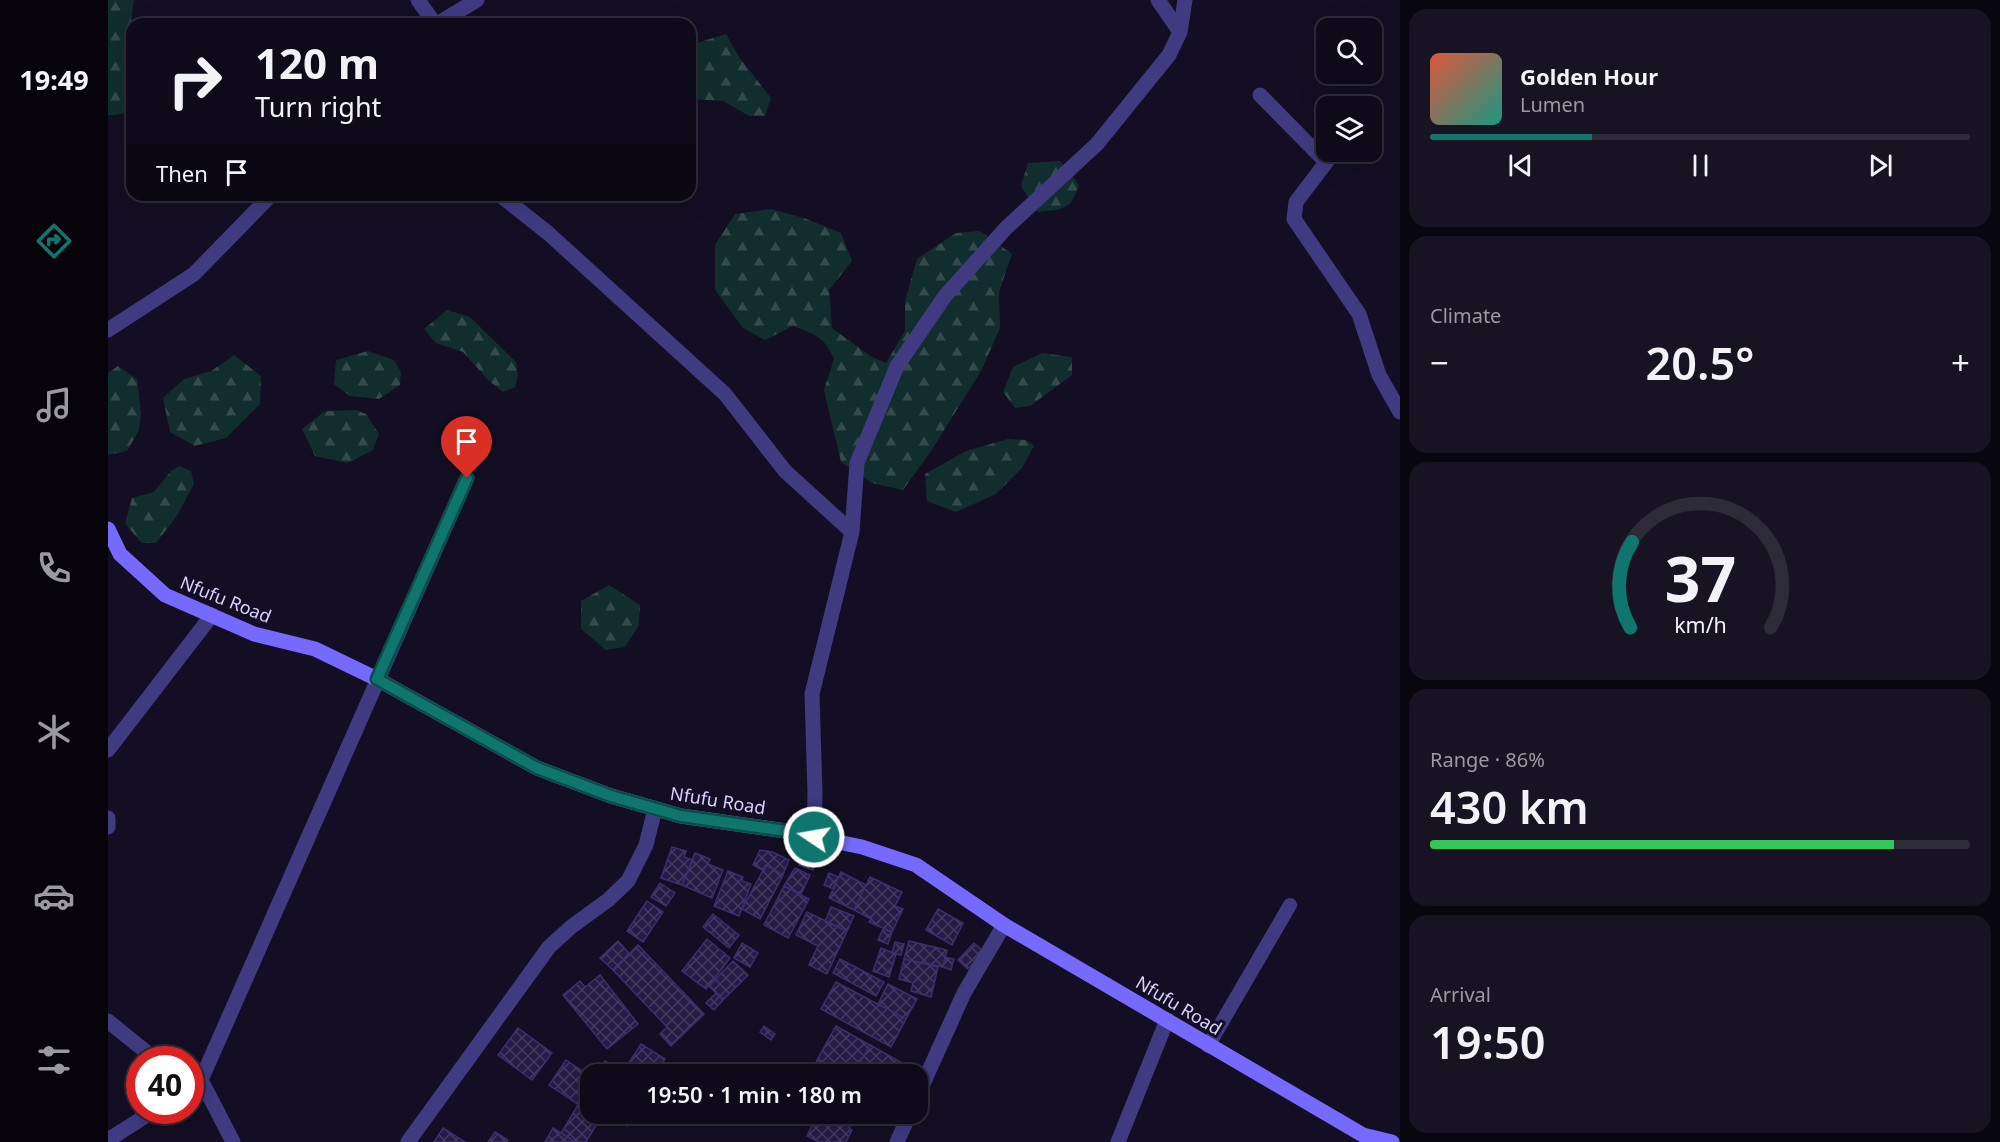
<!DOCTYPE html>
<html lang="en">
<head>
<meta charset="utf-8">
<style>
	:root { --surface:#0e0a1a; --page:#171323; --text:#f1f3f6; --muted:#9b9aa2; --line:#2e2b39; --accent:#0f766e }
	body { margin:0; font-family:"Noto Sans",sans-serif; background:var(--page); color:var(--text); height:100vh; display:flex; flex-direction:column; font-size:22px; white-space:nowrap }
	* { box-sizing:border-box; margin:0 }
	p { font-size:20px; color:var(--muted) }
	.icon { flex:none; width:33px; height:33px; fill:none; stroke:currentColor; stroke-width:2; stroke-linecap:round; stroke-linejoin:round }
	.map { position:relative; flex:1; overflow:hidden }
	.drawer { display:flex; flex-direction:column; gap:9px; padding:9px; background:#08060e; width:600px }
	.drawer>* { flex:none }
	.hud { position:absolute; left:18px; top:18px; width:570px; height:183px; border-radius:18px; box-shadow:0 6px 24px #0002,0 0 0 2px var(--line); background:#0e0a1a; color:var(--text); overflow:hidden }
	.fabs { position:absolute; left:1208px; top:18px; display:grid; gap:12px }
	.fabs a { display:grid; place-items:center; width:66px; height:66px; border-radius:12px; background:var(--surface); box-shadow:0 6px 24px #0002,0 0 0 2px var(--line); font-size:30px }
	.speed { position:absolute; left:18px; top:1046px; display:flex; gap:12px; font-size:30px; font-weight:700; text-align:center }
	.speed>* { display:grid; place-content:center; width:78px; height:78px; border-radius:50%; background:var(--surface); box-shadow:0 6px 24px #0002,0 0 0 2px var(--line); line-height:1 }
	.speed .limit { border:9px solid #d22; background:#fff; color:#111 }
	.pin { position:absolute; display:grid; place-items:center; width:51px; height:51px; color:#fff; margin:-62px -26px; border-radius:50% 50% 50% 0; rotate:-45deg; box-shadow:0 0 6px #0007 }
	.pin .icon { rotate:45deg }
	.me { position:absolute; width:66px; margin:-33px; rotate:282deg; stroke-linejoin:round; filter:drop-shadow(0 0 4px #0008) }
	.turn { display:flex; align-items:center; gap:21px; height:126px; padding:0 30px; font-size:27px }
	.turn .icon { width:78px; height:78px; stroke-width:2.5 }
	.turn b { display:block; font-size:42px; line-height:51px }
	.then { display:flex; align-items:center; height:57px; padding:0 30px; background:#0003; gap:12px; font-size:22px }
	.big { font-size:45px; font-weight:600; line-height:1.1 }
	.drawer .card { flex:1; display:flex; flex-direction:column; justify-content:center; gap:9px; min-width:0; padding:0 21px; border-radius:18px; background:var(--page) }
	.drawer .dial { align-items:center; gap:0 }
	.dial svg { height:156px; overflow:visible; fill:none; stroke:var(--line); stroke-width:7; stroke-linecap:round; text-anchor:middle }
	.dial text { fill:var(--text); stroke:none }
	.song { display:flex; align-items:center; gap:18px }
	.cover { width:72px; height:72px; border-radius:9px; background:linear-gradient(135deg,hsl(10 70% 55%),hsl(170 70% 35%)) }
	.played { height:6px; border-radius:3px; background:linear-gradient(90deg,var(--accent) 30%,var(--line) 30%) }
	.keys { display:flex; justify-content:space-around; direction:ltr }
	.heat { display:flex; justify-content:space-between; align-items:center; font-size:33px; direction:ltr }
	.charge { height:9px; border-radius:4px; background:linear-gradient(90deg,#34c759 86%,var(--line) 0) }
	.trip { position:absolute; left:472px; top:1064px; width:348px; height:60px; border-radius:18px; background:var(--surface); box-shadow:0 6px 24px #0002,0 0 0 2px var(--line); font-weight:600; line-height:60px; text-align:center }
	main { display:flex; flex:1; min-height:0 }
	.menu { display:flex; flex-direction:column; width:108px; justify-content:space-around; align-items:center; background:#06040a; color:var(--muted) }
	.menu .icon { width:42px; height:42px }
	.menu .active { color:var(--accent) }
	.menu b { font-size:27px; color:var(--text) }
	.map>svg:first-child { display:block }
</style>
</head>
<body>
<main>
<nav class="menu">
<b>19:49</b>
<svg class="icon active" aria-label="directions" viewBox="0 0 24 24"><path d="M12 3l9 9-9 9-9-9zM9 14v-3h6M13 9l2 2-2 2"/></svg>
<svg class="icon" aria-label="music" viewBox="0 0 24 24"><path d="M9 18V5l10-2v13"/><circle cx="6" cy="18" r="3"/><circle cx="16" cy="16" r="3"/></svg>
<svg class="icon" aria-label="phone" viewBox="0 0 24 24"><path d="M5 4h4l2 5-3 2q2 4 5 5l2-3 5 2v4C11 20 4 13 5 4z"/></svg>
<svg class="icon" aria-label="climate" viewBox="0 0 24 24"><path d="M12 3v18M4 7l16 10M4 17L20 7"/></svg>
<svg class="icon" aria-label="car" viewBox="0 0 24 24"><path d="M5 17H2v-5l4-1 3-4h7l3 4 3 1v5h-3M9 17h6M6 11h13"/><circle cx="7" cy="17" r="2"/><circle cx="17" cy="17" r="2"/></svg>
<svg class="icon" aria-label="filters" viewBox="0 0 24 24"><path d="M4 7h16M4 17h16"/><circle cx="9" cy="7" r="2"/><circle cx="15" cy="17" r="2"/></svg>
</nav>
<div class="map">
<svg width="1292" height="1142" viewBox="0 0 1292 1142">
	<defs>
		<pattern id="forest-firs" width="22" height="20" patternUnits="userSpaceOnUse" patternTransform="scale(1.5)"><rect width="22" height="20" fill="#122d2d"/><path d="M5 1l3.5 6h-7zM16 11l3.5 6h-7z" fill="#344a4c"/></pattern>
		<pattern id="building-cross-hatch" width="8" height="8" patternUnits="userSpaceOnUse" patternTransform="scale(1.5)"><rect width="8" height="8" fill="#251b44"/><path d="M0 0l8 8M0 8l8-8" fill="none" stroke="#443b60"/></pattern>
	</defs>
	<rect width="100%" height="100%" fill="#130e23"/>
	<path fill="url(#forest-firs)" d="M0 0H26C24 18 19 38 20 57 20 69 30 98 22 108 17 115 8 115 0 115Z
		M618 34 631 57 663 98 657 116H641L615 101 582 99V45Z
		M952 161 971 185C962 211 955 209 930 212L913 186 920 163Z
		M663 209 696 218 733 233 744 261 721 290 724 328 764 357 778 363 797 331V301L809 259 848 233 872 231 904 254 891 292 892 328 873 371 823 451 795 490 764 483 733 462 716 390 726 359C716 336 708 335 685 326L657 340 635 328 607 290V245L627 214Z
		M339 310 362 317 408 362 410 375 407 387 395 392 381 381 355 352 328 343 316 329Z
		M260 351 286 360 293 372 292 385 271 399 242 396 226 384 228 360Z
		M934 353 964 357V375L922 406 907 408 895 392 905 367Z
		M126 355 153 376 152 404 118 438 87 446 62 432 55 398 76 379 103 371Z
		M10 366 29 379 33 414 31 430 19 451 0 455V373Z
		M248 410 258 414 271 434 265 450 240 463 207 456 194 429 217 411Z
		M900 439 918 440 926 446 914 468 888 494 848 512 819 501 817 474 858 451Z
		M71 466 83 471 86 484 68 517 48 543H34L17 524 24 498 46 492 63 471Z
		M501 585 532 605 531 625 517 647 498 650 473 629V601Z"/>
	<path fill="url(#building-cross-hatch)" stroke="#3d2d6f" stroke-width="1.5" d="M564 847 578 851 576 857 585 860 574 885 553 878Z
		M652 850 664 852 681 860 675 875 658 865 656 871 645 865Z
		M587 853 602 859 600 864 615 870 604 898 574 885Z
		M694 857 708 862 705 870 691 865Z
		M658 865 675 875 652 919 634 909Z
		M687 868 702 875 693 894 676 886Z
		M620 871 635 877 634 881 643 884 631 916 606 906Z
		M733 872 758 885 746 910 721 898Z
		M721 873 730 877 726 889 716 885Z
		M762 877 794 892 787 906 795 909 784 932 761 922 763 919 746 910Z
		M552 883 567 893 558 906 543 897Z
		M676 886 701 899 680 938 656 925Z
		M539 901 555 912 535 942 519 931Z
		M723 907 746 916 739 931 717 922Z
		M830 909 855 923 844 945 818 930Z
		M699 912 739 931 719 974 701 965 710 946 688 935Z
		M605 914 631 935 621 948 595 927Z
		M775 929 784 932 780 944 770 940Z
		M599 939 622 958 598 989 574 971Z
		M510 941 521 953 505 970 492 958Z
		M801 941 839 950 835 967 796 959Z
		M787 942 796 944 793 955 784 953Z
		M634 943 650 953 642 967 626 958Z
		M866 943 876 952 860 969 850 960Z
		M530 945 596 1014 563 1046 552 1034 559 1027 505 970Z
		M773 948 788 954 781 977 765 971Z
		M837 957 846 959 843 970 835 967Z
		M732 959 776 982 768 996 725 973Z
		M796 959 830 967 823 997 803 991 805 983 791 979Z
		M625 961 640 975 615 1000 601 986Z
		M492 975 530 1024 499 1049 455 995 472 981 477 987Z
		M728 982 798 1019 783 1047 713 1009Z
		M780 984 809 999 798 1019 770 1004Z
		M608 993 615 1000 606 1010 598 1003Z
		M656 1026 667 1034 663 1040 652 1032Z
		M728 1026 762 1045 746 1074H734L709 1060Z
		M410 1028 444 1053 424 1080 390 1055Z
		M533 1044 557 1059 547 1074H519L515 1072Z
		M762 1045 807 1070 804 1074H746Z
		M458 1060 483 1077V1107L480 1111 441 1085Z
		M709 1060 719 1066 714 1074 704 1070Z
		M497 1061 513 1071 511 1074H489Z
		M470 1105 492 1119 478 1142H467L453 1133Z
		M497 1113H526L519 1126Z
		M710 1113H748L741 1128 744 1130 738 1142H711L699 1136Z
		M335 1128 357 1142H326Z
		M445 1128 453 1133 467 1142H437Z
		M387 1132 400 1140 399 1142H380Z"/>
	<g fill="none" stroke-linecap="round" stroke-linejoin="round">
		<path stroke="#403a81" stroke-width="14" d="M1100 1046 1182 905"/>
		<path stroke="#403a81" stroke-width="15" d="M310 0 327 24
			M1050 0 1072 32
			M329 24 369 0
			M1152 95 1217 161
			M1226 152 1188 202 1186 219 1251 314 1271 375 1292 412
			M392 195 440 233 617 394 677 471 744 532
			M0 330 86 274 163 195
			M0 750 104 615
			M0 818V827
			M706 837 707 793 704 694 744 532 749 463 789 366 837 296 898 228 989 144 1061 55 1072 32 1077 0
			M0 1021 47 1059
			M93 1080 125 1142
			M82 1087 93 1080 359 478
			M810 1095 856 993 896 925
			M0 1140 47 1110
			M300 1142 441 947 463 927 500 900 520 881 538 845 547 809
			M789 1142 802 1113
			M1010 1142 1059 1020"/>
		<path stroke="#756afd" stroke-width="15" d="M0 529 12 554 57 595 146 634 207 649 269 679 429 768 503 796 573 816 678 831 754 847 808 865 896 925 1255 1135 1284 1142"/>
	</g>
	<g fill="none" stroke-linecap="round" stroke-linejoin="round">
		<g stroke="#0a4d48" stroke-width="15">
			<path id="route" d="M359 478 269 679 429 768 503 796 573 816 678 831 706 837"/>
		</g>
		<use href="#route" stroke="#0f766e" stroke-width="10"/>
	</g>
	<g text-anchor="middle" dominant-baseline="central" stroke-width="6" stroke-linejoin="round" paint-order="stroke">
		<g font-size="18" fill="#d9d1fe" stroke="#130e23">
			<text transform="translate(118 599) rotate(22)">Nfufu Road</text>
			<text transform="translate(610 800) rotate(9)">Nfufu Road</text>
			<text transform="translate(1071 1005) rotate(31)">Nfufu Road</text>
		</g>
	</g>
</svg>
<div class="fabs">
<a><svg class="icon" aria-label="search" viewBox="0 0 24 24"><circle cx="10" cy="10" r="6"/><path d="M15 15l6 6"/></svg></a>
<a><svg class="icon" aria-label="layers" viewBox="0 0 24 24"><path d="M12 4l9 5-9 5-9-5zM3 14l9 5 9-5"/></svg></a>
</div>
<div class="speed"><div class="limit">40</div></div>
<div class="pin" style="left:359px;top:478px;background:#d93025"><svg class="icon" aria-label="arrive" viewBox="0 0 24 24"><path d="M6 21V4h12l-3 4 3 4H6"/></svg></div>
<svg class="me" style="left:706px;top:837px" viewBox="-20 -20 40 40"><circle r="17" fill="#0f766e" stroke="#fff" stroke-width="3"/><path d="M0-11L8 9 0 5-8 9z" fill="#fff"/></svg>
<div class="trip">19:50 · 1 min · 180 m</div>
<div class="hud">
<div class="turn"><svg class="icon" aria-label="right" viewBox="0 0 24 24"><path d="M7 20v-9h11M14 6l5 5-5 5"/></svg><div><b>120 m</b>Turn right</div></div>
<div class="then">Then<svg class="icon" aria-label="arrive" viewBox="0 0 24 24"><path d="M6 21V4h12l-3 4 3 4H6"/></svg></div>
</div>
</div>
<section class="drawer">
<div class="card">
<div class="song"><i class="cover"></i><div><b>Golden Hour</b><p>Lumen</p></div></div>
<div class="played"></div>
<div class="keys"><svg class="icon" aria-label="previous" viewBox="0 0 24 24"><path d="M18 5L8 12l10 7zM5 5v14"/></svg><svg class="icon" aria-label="pause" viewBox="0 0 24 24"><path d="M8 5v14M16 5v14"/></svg><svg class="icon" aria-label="next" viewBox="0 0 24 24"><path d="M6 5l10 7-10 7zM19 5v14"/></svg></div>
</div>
<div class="card"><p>Climate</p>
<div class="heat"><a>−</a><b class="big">20.5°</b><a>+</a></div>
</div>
<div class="card dial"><svg viewBox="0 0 100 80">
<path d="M14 69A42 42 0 1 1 86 69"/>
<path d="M14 69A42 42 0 0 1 15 25" stroke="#0f766e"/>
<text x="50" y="56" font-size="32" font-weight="700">37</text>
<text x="50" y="72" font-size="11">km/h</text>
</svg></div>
<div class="card"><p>Range · 86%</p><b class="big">430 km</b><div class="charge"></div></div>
<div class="card"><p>Arrival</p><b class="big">19:50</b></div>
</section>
</main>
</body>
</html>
